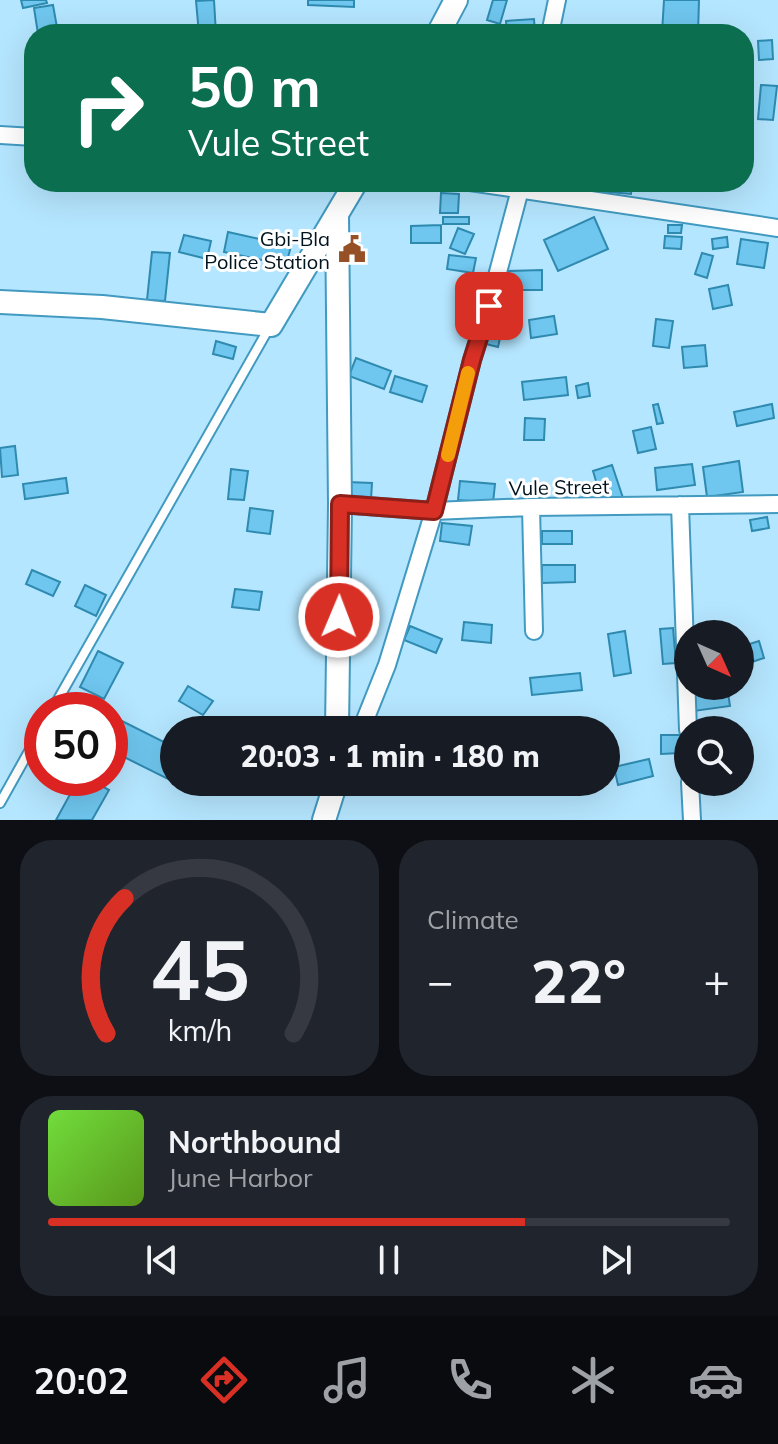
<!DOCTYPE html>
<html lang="en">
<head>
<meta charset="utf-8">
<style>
	:root { --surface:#171b24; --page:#20242c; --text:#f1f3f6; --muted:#9ea1a6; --line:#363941; --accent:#d93025 }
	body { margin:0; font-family:Mulish,sans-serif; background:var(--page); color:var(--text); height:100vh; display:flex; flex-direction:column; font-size:30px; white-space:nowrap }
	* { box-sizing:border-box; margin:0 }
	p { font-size:26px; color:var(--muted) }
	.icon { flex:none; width:44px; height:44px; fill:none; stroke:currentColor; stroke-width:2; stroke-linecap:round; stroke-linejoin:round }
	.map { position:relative; height:820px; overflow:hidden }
	.panel { display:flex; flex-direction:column; gap:20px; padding:20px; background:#0d0f14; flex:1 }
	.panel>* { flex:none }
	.top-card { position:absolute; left:24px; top:24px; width:730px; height:168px; border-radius:32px; box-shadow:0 8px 32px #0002; background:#0b6e4f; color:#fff; overflow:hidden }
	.needle { width:52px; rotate:135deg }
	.buttons { position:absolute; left:674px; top:620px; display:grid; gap:16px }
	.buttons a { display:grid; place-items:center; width:80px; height:80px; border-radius:50%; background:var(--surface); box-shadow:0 8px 32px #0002; font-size:40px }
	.speed { position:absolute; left:24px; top:692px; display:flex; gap:16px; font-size:40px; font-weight:700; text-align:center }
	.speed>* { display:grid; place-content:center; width:104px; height:104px; border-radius:50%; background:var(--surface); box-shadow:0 8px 32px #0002; line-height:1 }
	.speed .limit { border:12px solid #d22; background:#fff; color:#111 }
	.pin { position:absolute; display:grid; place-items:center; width:68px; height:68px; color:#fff; margin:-34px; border-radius:16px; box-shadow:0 4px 12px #0006 }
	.me { position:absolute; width:88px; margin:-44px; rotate:1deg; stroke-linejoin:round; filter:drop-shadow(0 0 6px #0008) }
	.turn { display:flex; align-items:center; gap:28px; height:168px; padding:0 32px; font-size:36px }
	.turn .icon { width:104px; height:104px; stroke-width:2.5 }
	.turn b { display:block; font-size:56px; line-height:68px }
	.big { font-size:60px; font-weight:800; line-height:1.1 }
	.panel .card { flex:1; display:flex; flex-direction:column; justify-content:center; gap:12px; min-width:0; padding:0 28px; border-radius:32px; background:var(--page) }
	.panel .dial { align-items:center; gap:0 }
	.dial svg { height:208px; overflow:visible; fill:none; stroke:var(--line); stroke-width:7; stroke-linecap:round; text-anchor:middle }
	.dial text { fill:var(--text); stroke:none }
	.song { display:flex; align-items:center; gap:24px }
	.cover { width:96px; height:96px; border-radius:12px; background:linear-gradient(135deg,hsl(100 70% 55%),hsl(90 70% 35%)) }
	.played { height:8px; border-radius:4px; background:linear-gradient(90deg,var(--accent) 70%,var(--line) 70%) }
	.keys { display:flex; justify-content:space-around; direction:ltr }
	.heat { display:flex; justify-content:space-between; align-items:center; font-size:44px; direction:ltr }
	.panel .tiles { flex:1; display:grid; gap:20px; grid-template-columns:1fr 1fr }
	.card:last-child { grid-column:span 2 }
	.trip { position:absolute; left:160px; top:716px; width:460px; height:80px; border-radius:40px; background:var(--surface); box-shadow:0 8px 32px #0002; font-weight:800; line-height:80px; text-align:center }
	.tab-bar { display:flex; height:128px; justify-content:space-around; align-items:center; background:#090b0e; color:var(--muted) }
	.tab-bar .icon { width:56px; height:56px }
	.tab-bar .active { color:var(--accent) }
	.tab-bar b { font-size:36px; color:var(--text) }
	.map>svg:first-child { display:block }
</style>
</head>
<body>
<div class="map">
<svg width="778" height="820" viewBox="0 0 778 820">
	<rect width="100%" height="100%" fill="#b5e6ff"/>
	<path fill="#6fc6ee" stroke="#2f8ab0" stroke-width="2" d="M21 0H46L47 3 23 8Z
		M214 0 216 34H199L196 1Z
		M308 0H354V7L308 5Z
		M493 0H507L500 24 487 20Z
		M664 0H699L698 34 662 33Z
		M53 5 58 33 38 34 34 8Z
		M534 19 535 33 507 34 506 21Z
		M312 28 354 32V34H311Z
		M636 29V34H606V30Z
		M772 40 773 59 759 60 758 41Z
		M744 69H748L747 123H744Z
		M761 85 777 86 773 120 758 119Z
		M600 182H632L631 194 599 191Z
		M441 193 459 194 458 213H440Z
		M443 217H469V224H443Z
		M594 217 608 249 558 271 544 240Z
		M441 225V243H411V226Z
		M668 225H682L681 233H668Z
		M458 228 474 234 465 254 450 248Z
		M228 232 291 246 286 265 224 252Z
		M184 235 211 241 207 259 179 252Z
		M665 236 682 237 681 249 664 248Z
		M727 237 728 247 713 249 712 239Z
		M741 239 768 243 764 268 737 264Z
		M152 252 170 253 165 301 147 300Z
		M702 253 713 256 707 278 695 274Z
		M449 255 476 258 473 273 447 269Z
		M542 270V290H509V271Z
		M728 285 732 305 713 309 709 289Z
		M554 316 557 334 531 338 529 320Z
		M656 319 673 321 669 348 653 346Z
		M487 322 503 325 498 347 482 343Z
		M216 341 236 347 233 359 213 354Z
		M705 345 707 366 684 368 682 347Z
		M356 358 391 371 384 389 349 376Z
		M395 376 427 386 422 402 390 392Z
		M566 377 568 395 524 400 522 382Z
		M588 383 590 396 578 398 576 386Z
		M658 404 663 423 657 424 653 405Z
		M772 404 774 418 737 426 734 412Z
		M525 418 545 419 544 440H524Z
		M651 427 656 449 638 453 633 431Z
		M15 446 18 475 2 477 0 448Z
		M739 461 743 492 707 497 703 467Z
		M692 464 695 485 657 490 655 468Z
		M612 465 623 498 603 505 593 471Z
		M231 469 248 471 244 500 228 499Z
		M66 478 68 493 25 499 23 484Z
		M460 481 495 484 493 503 458 500Z
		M347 482 372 483 371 500H347Z
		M250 508 273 511 270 534 247 531Z
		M767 517 769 528 752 531 750 520Z
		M442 523 472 526 469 545 440 541Z
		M542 531H572V544H542Z
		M542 565H575V582L542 583Z
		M32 570 60 582 53 596 26 584Z
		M85 585 106 595 96 616 75 606Z
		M235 589 262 592 259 610 232 607Z
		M464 622 492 625 491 643 462 640Z
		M410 626 442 639 436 653 404 640Z
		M673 628 676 663 663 664 660 629Z
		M625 631 631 673 614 676 608 634Z
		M759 641 764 658 740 666V647Z
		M98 651 123 663 104 699 80 687Z
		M580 673 582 690 532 695 530 678Z
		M188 686 213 701 203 715 179 701Z
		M705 686H727L730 706 694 711 690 688Z
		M110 715 174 747V782L110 750Z
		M661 735H681V753L661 754Z
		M649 759 653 776 618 785 614 767Z
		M79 778H87L109 790 92 820H56Z
		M174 782H197L192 791Z"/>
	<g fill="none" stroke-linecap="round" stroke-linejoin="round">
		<g stroke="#429ac0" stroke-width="12">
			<path id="lane" d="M52 710 269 328
				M0 803 42 728"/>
		</g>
		<g stroke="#429ac0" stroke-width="20">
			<path id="street" d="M550 34 557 0
				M0 135 34 137
				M470 182 778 228
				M340 504 434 511 531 507 778 504
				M680 505 688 730
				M531 507 534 631
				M361 730 387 665 434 511 472 360 489 306 522 182
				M690 782 692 820"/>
		</g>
		<g stroke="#429ac0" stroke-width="26">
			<path id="secondary" d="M438 34 456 0
				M337 215 340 504 337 730
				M0 302 102 307 271 325 356 182
				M324 820 336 782"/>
		</g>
		<use href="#lane" stroke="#fff" stroke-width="8"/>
		<use href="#street" stroke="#fff" stroke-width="16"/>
		<use href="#secondary" stroke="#fff" stroke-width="22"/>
	</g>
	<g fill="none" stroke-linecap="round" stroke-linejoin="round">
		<g stroke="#8d1f18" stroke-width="20">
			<path id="route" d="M339 617 340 504 434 511 472 360 489 306"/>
		</g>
		<use href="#route" stroke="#d93025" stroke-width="14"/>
		<path stroke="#f59e0b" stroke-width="14" d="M448 455 468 373"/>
	</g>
	<defs>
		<g id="civic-bare" transform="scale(2.16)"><path d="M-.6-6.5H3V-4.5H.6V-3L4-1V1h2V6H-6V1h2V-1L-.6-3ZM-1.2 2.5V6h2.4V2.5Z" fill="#955025" stroke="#fff" stroke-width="2.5" paint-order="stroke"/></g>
	</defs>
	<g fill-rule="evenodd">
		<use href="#civic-bare" x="352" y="249"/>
	</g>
	<g text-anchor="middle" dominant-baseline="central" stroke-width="6" stroke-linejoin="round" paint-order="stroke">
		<g font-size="20" fill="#00141f" stroke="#fff" text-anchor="end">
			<text x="330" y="238">Gbi-Bla<tspan x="330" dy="23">Police Station</tspan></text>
		</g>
		<g font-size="20" fill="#00141f" stroke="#fff">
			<text transform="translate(559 487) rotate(-1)">Vule Street</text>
		</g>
	</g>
</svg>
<div class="buttons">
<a><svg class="needle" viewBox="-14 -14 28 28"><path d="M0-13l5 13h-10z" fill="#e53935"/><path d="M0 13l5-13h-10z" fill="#9ea1a6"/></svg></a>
<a><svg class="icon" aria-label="search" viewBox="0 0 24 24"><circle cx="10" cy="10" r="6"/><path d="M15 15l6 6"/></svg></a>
</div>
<div class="speed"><div class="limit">50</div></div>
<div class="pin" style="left:489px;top:306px;background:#d93025"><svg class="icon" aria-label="arrive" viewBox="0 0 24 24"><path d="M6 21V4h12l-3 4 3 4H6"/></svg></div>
<svg class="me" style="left:339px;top:617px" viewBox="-20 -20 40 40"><circle r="17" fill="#d93025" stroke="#fff" stroke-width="3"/><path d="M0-11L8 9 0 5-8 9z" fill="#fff"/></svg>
<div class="trip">20:03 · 1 min · 180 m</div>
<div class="top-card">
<div class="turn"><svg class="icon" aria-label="right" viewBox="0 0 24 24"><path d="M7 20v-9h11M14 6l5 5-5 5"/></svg><div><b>50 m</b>Vule Street</div></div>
</div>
</div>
<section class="panel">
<div class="tiles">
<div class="card dial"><svg viewBox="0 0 100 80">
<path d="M14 69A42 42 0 1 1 86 69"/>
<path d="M14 69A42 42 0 0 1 21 17" stroke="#d93025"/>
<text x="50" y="56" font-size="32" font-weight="700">45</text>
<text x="50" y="72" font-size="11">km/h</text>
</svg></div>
<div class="card"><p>Climate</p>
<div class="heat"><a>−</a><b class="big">22°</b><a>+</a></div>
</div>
<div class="card">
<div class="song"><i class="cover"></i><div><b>Northbound</b><p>June Harbor</p></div></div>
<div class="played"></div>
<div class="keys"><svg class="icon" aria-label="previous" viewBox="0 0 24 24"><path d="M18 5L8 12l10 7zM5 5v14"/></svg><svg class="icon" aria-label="pause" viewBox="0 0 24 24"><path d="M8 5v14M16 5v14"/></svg><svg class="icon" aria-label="next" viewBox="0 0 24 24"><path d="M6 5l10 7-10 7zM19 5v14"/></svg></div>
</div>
</div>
</section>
<nav class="tab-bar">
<b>20:02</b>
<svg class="icon active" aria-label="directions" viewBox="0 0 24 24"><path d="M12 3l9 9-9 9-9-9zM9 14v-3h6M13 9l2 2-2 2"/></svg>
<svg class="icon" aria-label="music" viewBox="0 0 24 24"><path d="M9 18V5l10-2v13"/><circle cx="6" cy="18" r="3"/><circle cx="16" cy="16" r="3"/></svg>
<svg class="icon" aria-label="phone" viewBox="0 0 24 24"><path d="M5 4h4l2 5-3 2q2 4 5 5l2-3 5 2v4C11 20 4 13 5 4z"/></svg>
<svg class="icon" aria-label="climate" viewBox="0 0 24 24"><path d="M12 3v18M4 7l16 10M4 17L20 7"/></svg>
<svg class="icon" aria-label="car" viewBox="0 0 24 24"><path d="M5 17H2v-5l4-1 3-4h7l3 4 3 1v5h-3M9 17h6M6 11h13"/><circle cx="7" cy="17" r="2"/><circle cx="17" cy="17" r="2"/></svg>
</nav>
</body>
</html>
